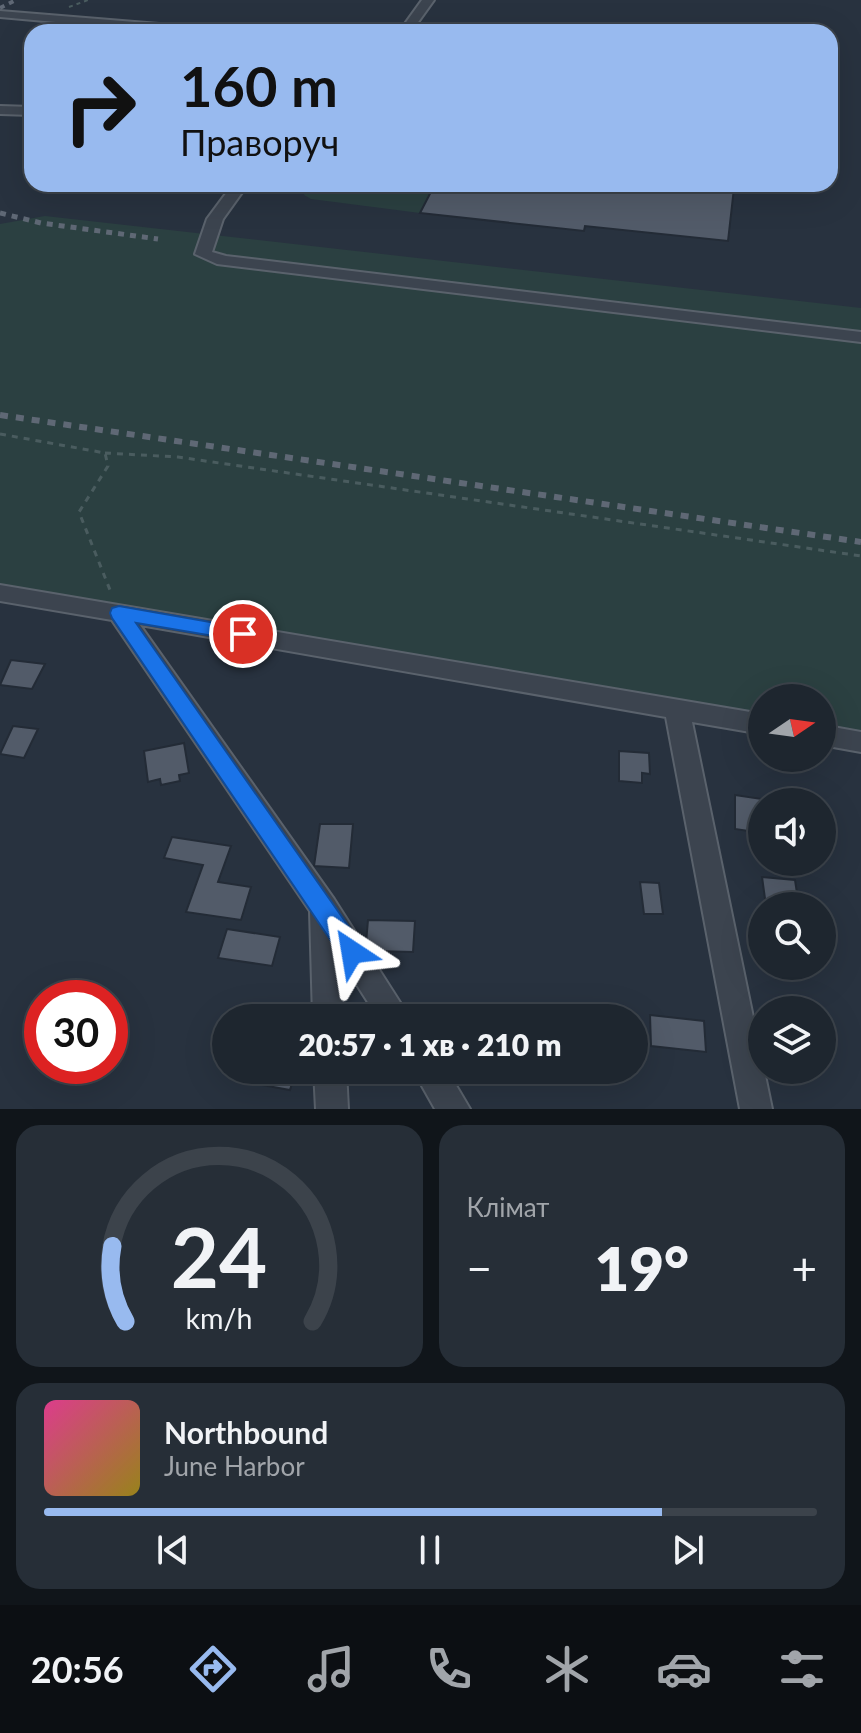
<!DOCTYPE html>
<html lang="uk">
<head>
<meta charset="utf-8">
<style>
	:root { --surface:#1e262f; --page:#262e37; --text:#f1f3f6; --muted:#a1a5aa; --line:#3c434b; --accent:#98baef }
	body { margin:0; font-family:Lato,sans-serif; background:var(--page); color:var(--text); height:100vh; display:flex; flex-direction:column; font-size:30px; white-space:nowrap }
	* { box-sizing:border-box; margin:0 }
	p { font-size:26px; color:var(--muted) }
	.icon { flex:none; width:44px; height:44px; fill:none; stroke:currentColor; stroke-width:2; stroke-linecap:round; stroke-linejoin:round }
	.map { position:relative; height:1109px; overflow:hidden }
	.sheet { display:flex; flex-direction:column; gap:16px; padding:16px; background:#10151a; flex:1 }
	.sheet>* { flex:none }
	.hud { position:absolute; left:24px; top:24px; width:814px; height:168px; border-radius:24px; box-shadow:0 8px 32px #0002,0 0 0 2px var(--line); background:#98baef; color:#111; overflow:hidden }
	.needle { width:52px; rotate:77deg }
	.tools { position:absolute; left:748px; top:684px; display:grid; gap:16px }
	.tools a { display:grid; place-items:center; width:88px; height:88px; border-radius:50%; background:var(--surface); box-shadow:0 8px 32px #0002,0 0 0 2px var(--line); font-size:40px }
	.speed { position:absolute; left:24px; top:980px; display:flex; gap:16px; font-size:40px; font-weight:700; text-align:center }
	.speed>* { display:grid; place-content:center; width:104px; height:104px; border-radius:50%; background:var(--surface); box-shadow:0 8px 32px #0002,0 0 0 2px var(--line); line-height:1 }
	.speed .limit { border:12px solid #d22; background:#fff; color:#111 }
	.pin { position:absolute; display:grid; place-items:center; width:68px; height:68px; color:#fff; margin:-34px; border:4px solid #fff; border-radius:50%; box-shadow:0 2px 8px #0007 }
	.me { position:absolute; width:88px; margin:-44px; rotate:327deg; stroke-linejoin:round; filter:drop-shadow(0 0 6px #0008) }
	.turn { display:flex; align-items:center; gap:28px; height:168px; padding:0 24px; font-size:36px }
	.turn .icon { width:104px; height:104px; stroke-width:2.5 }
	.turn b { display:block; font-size:56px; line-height:68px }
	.big { font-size:60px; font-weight:800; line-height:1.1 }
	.sheet .tile { flex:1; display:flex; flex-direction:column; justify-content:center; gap:12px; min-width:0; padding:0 28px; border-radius:24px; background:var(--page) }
	.sheet .dial { align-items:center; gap:0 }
	.dial svg { height:208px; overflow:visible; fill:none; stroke:var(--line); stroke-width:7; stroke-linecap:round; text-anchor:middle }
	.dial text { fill:var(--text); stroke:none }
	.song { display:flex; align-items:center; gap:24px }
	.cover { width:96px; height:96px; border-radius:12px; background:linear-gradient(135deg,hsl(330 70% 55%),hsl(50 70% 35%)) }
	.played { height:8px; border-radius:4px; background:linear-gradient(90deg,var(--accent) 80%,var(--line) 80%) }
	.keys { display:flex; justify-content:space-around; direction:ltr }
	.heat { display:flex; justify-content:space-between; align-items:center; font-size:44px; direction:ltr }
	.sheet .tiles { flex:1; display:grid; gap:16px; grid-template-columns:1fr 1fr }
	.tile:last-child { grid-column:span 2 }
	.trip { position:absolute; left:212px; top:1004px; width:436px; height:80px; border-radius:40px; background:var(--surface); box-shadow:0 8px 32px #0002,0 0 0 2px var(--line); font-weight:800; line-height:80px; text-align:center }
	.tab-bar { display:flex; height:128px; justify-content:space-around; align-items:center; background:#0c0f13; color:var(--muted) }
	.tab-bar .icon { width:56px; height:56px }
	.tab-bar .selected { color:var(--accent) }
	.tab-bar b { font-size:36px; color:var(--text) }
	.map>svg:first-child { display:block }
</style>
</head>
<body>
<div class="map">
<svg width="861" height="1109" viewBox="0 0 861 1109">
	<rect width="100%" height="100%" fill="#28323f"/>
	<path fill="#2b4041" d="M309 184H435L420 213 311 199 304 195Z
		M45 216 861 308V742L822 735V698H762V724L0 593V224Z"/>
	<path fill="#525b69" stroke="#232b36" stroke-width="2" d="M435 184H697L734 188 728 241 585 226 584 231 420 213Z
		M11 660 45 664 32 689 0 685Z
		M13 726 38 729 24 758 0 754Z
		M184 743 189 773 179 775 180 781 161 785 160 779 148 782 144 751Z
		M619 751 649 753 650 774 642 773V783L619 781Z
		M735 795 762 799V833L735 829Z
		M320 824H353L349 868 314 866Z
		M172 837 231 846 218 882 251 887 241 920 186 912 203 865 164 858Z
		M762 877 795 880 799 906H766Z
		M640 882 659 883 663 914H644Z
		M368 920 415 921 413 952 371 951 366 943Z
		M227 929 280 937 272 966 218 958Z
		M650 1015 704 1021 706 1052 651 1046Z
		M255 1070H296L290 1090 251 1083Z"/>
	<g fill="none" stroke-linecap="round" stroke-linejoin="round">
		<g stroke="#5a626c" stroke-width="4">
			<path id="minor" d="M422 0H434L411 32H399Z
				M0 11 208 28 214 32H167L0 17Z
				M0 106 32 107V115L0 114Z
				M233 184H248L223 219 212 252 226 256 861 332V342L217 264 195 254 207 219Z
				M0 585 762 714V734L692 722 772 1109H740L666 717 140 625 334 899 410 1018H378L341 960 343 1018H313L310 911 112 620 0 601Z
				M822 725 861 732V752L822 745Z
				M314 1070H346L348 1109H316Z
				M413 1070H447L470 1109H435Z"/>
		</g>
		<path stroke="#4a5c5f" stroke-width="2" stroke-dasharray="4 4" stroke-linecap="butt" d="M69 7 88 0"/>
		<path stroke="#4a5c5f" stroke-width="3" stroke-dasharray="6 6" stroke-linecap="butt" d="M0 434 105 453 108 466 79 512 112 595
			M105 453 178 457 861 556"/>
		<use href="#minor" fill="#3c444f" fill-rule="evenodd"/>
		<path stroke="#5f6875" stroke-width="4" stroke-dasharray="5 5" stroke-linecap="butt" d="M0 8 16 0"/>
		<path stroke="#5f6875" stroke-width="5" stroke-dasharray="6 6" stroke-linecap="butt" d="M0 213 41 223 158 239"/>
		<path stroke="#5f6875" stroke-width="6" stroke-dasharray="8 8" stroke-linecap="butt" d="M0 415 861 542"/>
	</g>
	<path fill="#1a73e8" stroke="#114b97" stroke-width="2" d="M119 606 250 629 253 634 250 639 243 641 136 623 361 944 364 952 361 960 352 963 344 960 112 618 110 613 112 608Z"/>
</svg>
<div class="tools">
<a><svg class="needle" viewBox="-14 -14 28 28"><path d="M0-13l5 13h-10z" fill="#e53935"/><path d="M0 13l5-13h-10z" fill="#a1a5aa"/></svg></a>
<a><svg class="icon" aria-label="sound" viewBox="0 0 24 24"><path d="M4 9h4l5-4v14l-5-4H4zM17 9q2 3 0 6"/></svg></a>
<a><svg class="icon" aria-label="search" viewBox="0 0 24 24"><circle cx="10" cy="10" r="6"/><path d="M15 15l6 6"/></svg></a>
<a><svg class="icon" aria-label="layers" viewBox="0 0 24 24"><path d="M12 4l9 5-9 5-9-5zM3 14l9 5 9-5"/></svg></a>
</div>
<div class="speed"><div class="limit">30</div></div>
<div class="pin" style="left:243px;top:634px;background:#d93025"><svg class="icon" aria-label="arrive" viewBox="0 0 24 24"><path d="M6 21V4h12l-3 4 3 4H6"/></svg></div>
<svg class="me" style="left:352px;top:952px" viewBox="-20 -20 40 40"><path d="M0-17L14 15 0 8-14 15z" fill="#1a73e8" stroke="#fff" stroke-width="4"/></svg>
<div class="trip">20:57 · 1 хв · 210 m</div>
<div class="hud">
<div class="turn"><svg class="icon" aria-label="right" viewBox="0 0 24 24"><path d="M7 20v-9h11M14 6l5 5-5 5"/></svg><div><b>160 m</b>Праворуч</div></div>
</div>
</div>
<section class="sheet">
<div class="tiles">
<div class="tile dial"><svg viewBox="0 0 100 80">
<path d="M14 69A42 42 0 1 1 86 69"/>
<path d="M14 69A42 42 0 0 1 9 40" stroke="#98baef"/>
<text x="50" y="56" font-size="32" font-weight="700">24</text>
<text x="50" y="72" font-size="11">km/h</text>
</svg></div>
<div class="tile"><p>Клімат</p>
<div class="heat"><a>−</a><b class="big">19°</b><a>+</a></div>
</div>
<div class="tile">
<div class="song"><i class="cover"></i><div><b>Northbound</b><p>June Harbor</p></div></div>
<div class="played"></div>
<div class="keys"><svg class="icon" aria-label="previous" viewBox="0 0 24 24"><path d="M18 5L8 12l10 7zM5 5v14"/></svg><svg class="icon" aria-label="pause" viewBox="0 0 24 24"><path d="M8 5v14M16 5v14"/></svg><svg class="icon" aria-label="next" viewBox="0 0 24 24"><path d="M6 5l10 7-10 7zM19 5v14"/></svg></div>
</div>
</div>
</section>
<nav class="tab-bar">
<b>20:56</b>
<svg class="icon selected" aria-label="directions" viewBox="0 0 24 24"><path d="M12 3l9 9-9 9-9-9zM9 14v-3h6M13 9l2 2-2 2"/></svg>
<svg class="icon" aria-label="music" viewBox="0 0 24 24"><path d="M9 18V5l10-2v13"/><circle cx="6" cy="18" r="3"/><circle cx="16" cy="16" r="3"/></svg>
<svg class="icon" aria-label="phone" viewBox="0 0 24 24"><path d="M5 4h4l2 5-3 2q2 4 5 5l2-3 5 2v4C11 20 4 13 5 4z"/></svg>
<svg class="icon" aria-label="climate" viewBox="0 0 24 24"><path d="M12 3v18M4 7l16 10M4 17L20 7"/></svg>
<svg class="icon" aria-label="car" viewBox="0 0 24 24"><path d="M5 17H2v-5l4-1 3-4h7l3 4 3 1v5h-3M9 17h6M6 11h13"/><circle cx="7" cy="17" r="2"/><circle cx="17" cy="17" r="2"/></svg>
<svg class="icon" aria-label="filters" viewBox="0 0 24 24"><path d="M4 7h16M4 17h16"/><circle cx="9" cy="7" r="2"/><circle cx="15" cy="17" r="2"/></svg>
</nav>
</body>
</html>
